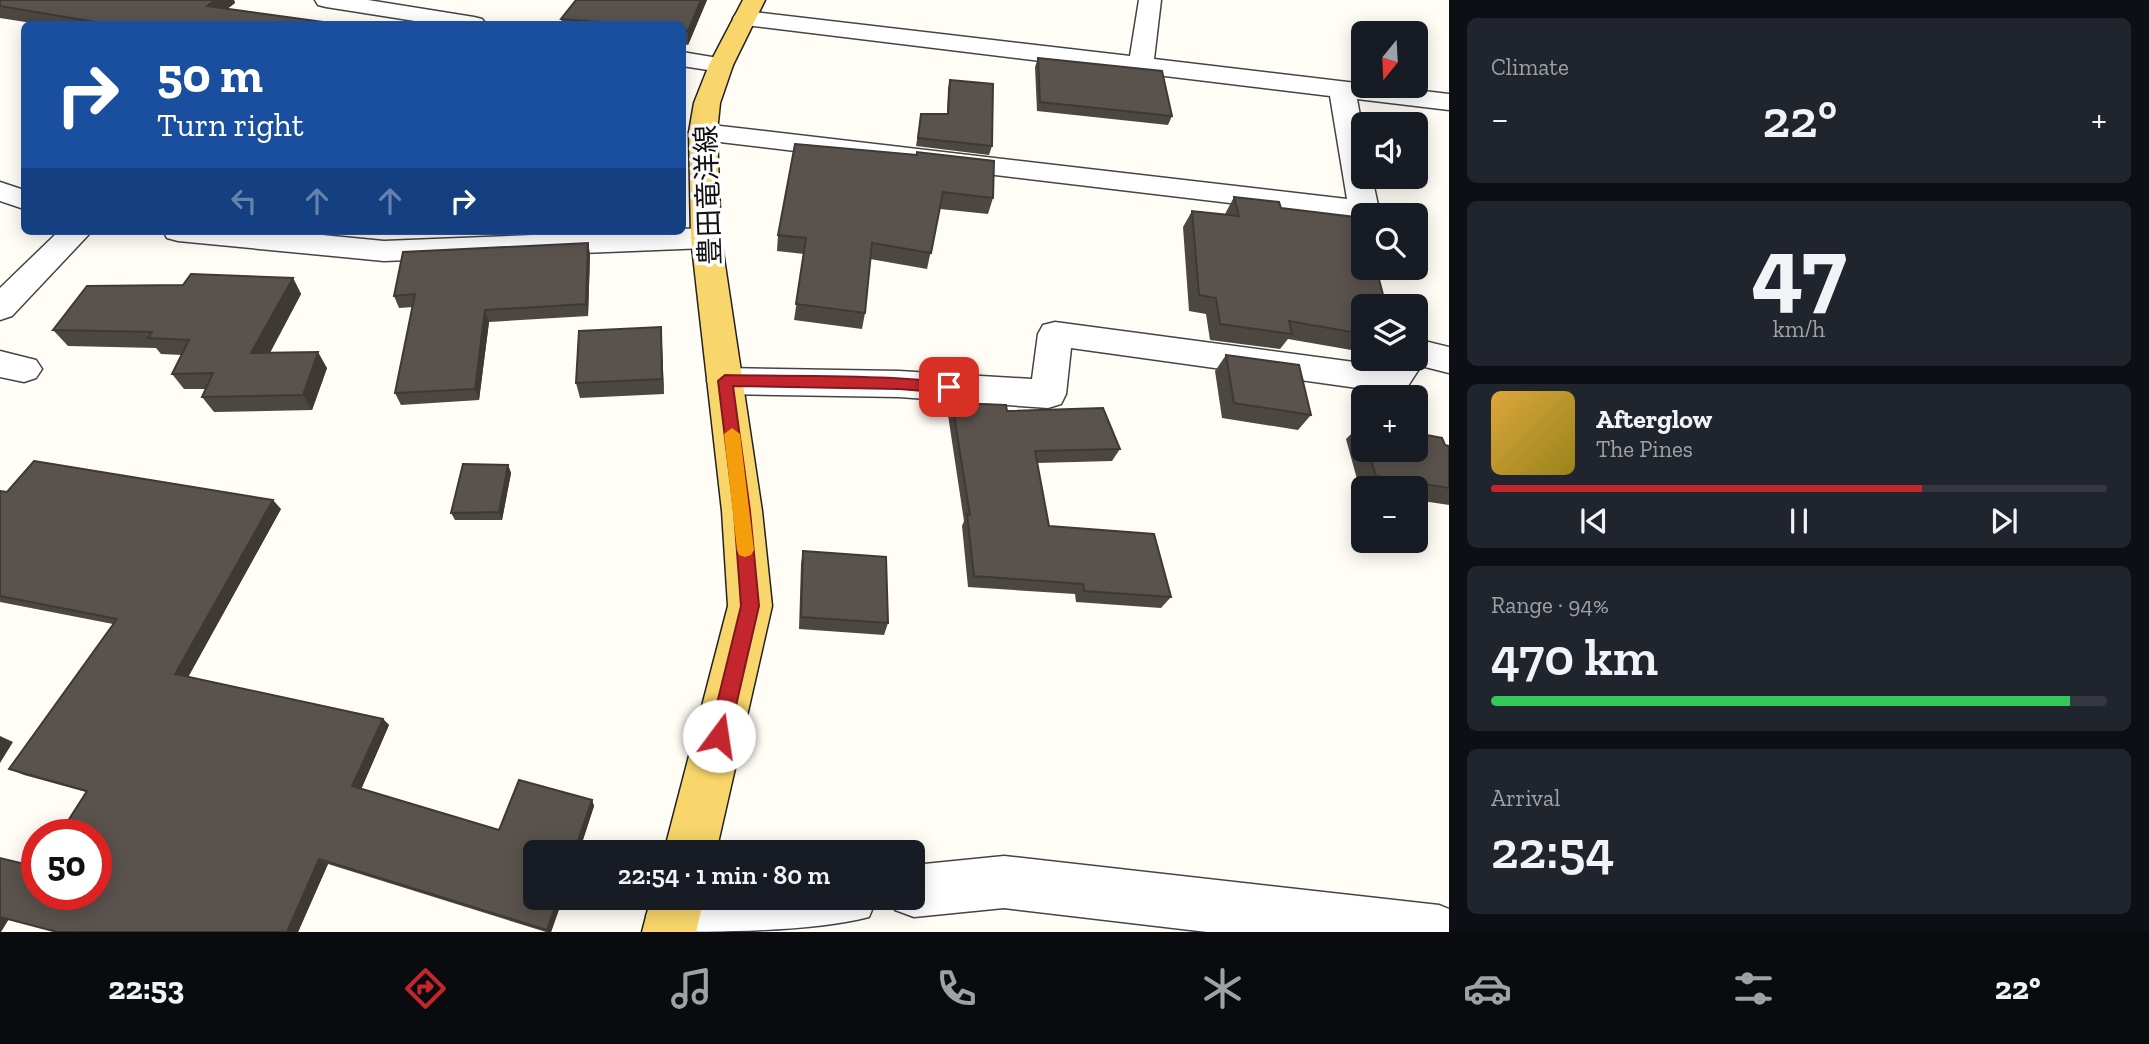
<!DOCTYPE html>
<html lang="en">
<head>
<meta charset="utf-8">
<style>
	:root { --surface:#171b24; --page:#20242c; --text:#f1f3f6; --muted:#9ea1a6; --line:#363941; --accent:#c4262e }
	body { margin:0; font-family:"Zilla Slab","Noto Sans JP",serif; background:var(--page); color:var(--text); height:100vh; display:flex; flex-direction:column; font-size:26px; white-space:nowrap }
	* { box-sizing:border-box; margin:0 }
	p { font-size:23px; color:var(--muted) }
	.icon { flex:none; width:38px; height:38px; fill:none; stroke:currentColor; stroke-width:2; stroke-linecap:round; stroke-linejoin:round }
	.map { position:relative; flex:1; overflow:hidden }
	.details { display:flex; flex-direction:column; gap:18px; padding:18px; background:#0d0f14; width:700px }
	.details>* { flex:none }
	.banner { position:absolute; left:21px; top:21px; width:665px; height:214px; border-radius:10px; box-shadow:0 4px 18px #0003; background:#1a4fa0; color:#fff; overflow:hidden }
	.needle { width:46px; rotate:198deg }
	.controls { position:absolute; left:1351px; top:21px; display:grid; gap:14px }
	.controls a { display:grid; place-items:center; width:77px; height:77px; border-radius:10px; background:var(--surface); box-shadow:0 4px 18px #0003; font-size:35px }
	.speed { position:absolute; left:21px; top:819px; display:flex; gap:14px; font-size:35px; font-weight:700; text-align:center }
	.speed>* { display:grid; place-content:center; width:91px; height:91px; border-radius:50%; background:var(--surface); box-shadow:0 4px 18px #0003; line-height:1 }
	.speed .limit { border:10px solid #d22; background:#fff; color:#111 }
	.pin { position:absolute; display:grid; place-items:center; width:60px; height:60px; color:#fff; margin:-30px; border-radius:14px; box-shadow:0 4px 10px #0006 }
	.me { position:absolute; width:77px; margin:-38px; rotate:14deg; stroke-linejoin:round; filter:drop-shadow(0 0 5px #0008) }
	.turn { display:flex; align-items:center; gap:24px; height:147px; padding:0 21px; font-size:32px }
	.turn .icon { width:91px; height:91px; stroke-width:2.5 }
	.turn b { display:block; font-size:49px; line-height:60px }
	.lanes { display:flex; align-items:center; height:66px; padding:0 21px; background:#0003; justify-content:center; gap:35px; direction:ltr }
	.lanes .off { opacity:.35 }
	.big { font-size:52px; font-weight:600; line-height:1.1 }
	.details .widget { flex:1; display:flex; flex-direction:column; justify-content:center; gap:10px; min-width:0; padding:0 24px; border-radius:10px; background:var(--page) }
	.details .dial { align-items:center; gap:0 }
	.dial b { font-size:91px; line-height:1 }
	.song { display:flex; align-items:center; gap:21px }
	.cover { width:84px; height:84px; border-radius:10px; background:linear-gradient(135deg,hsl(40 70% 55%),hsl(50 70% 35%)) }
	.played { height:7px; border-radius:4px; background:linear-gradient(90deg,var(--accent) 70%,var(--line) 70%) }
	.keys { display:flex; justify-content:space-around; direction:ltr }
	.heat { display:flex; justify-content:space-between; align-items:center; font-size:38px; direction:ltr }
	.charge { height:10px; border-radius:5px; background:linear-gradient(90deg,#34c759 94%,var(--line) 0) }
	.trip { position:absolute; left:523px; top:840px; width:402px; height:70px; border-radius:10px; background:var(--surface); box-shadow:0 4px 18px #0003; font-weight:600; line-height:70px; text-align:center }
	.tab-bar { display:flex; height:112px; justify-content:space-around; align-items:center; background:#090b0e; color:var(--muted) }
	.tab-bar .icon { width:49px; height:49px }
	.tab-bar .on { color:var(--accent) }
	.tab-bar b { font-size:32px; color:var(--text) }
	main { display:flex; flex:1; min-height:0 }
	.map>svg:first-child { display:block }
</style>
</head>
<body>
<main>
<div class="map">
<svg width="1449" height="932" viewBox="0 0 1449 932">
	<rect width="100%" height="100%" fill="#fffdf5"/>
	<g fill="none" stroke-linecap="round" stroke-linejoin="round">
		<g stroke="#444" stroke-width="3">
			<path id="minor" d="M315 0H368L474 17 482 19 486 24H434L326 7 318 5Z
				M1139 0H1161L1154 59 1449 94V110L1357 99 1363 132V177H1372L1379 210 1375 215H1363V219L703 140 693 138 689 132 693 126 703 124 1347 199 1330 96 745 25 737 23 733 18 737 13 745 11 1130 56Z
				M682 52 730 60 733 65 730 70 721 72 682 66Z
				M0 182 24 190V209L0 201Z
				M706 228 717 231 721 238 717 245 706 248 384 261 178 241 167 238 163 231H281L384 241Z
				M59 231H92L12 316 0 320V288Z
				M1055 322 1384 366 1389 359H1416V339L1449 347V373L1421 366 1406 389 1393 393 1071 348 1066 394 1061 404 1048 408 899 397 725 394 712 390 707 381 712 372 725 368 899 371 1032 379 1038 334 1043 325Z
				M0 351 36 360 42 369 36 378 24 382 0 377Z
				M1004 856 1439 905 1449 909V932H1207L1004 908 914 917 895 910 890 898H914V865Z
				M654 898H877L869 917C811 932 716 932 653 932L646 916Z"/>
		</g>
		<g stroke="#222" stroke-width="3">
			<path id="major" d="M743 0H765L733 65 720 103 717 132 721 238 762 511 772 606 716 852H664L728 606 722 511 691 238 689 132 694 103 709 65Z
				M651 898H704L696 932H642Z"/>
		</g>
		<use href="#minor" fill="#fff" fill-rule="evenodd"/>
		<use href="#major" fill="#f9d66b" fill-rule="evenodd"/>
	</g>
	<path fill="#4d4742" d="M0 0H234L235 3 227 9 338 24H38L0 18Z
		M576 0H707L688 45 682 44V24H562L561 19Z
		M1038 58 1172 116 1168 125 1037 111 1035 67Z
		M950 80 992 146 989 155 916 146 921 114H947L948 88Z
		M795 144 993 198 988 214 940 209 927 269 870 259 865 313 862 329 794 320 804 254 777 251 778 235Z
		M1234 197 1281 208 1363 268H1377L1363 306V352L1288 339 1280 349 1210 340 1206 314 1189 311 1183 227 1192 211 1225 214Z
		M588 243 590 255 588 316 489 322 479 400 401 405 395 393 413 307 399 308 394 296Z
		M293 278 301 294 270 353 327 368 312 410 214 412 202 397 206 389H184L172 374 182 355 161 354 156 348 68 346 53 330 183 285Z
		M661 327 664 394 580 398 576 383Z
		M1226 355 1311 415 1298 430 1222 418 1215 371Z
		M952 403 1007 411 1120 449 1112 461 1037 463 1049 526 1171 597 1161 608 1076 602 1075 594 968 587 962 526 964 521 948 415Z
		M1361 424H1363V450H1416L1445 445 1449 446V505L1416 500V488H1363V491L1360 490 1346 439Z
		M508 465 511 473 502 520H455L451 513Z
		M0 491 281 509 188 677 383 719 389 725 361 789 499 830 592 800 594 806 579 852H536V898H563L551 932H546L328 864 298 932H57L0 858 37 894 86 792 24 775 9 769 113 624 0 602Z
		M803 551 888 623 884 635 799 629 801 564Z"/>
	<path fill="#3f3936" d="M215 0H234L235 3 214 19 207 6Z
		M701 0H707L688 45V31Z
		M588 243 590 255 588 316 586 304Z
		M293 278 301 294 261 369 251 353Z
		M485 310 489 322 479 400 475 389Z
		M661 327 662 343 664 394 662 379Z
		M318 352 327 368 312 410 303 395Z
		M508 465 511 473 502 520 499 512Z
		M273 500 281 509 186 681 175 674Z
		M383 719 389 725 360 792 352 786Z
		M0 736 13 742 0 763Z
		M592 800 594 806 579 852H574Z
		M319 859 328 864 298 932H287Z
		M558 898H563L551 932H549L547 930Z
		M0 917 9 919 1 932H0Z"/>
	<path fill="#5a524d" stroke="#3f3936" stroke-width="2" d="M0 0H215L207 6 338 24H91L95 22 0 6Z
		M576 0H701L688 31 682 30V24H622L561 19Z
		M1038 58 1162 71 1172 116 1040 102Z
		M950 80 993 84 992 146 918 138 921 114H948Z
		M795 144 917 155V152L994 161 993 198 943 192 931 253 872 243 865 313 796 304 806 238 778 235Z
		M1234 197 1279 202 1281 208 1363 218V268H1376L1386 306H1363V334L1289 321 1292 334 1220 324 1216 298 1199 295 1192 211 1239 216Z
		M588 243 586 304 485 310 475 389 395 393 415 294 394 296 403 252Z
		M191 274 293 278 251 353 318 352 303 395 202 397 213 373 172 374 189 340 148 338 152 332 53 330 87 286 183 285Z
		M661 327 662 379 576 383 579 331Z
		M1226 355 1299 365 1311 415 1234 403Z
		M952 403 1006 405 1007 411 1103 408 1120 449 1035 451 1049 526 1154 534 1171 597 1084 591 1083 584 974 576 967 514 970 515Z
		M1416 433 1442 438 1445 445 1449 446V488L1376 476 1368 450H1416Z
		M34 461 273 500 175 674 383 719 352 786 499 830 519 780 592 800 574 852H536V898H558L547 930 319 859 287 932H57L0 917V858L37 867V894H96V835H59L87 791 9 769 117 619 0 596V491L7 492Z
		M463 464 508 465 499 512 451 513Z
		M803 551 886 557 888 623 801 617Z"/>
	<path fill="#c4262e" stroke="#7f191e" stroke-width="2" d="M725 375C755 376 947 374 956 387L949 393 899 389 733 386 750 511 759 606 729 736 726 742 719 745 712 742 709 736 741 606 734 511 718 381Z"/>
	<path fill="#f59e0b" d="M732 428 740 434 754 550 751 555 745 557 739 555 737 550 724 434Z"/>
	<g text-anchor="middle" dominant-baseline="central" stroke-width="7" stroke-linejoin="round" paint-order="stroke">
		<g font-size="28" fill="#111" stroke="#fff">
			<text transform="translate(708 195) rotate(-92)">豊田竜洋線</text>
		</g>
	</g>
</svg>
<div class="controls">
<a><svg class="needle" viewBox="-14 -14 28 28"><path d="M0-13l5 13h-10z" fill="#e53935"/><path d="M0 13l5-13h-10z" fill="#9ea1a6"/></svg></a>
<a><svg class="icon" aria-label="sound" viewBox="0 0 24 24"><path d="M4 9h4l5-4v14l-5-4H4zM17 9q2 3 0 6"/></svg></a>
<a><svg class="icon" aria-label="search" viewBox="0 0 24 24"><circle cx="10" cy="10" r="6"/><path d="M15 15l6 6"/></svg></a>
<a><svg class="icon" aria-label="layers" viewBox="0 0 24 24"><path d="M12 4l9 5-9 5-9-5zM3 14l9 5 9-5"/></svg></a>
<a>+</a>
<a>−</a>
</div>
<div class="speed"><div class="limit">50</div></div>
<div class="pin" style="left:949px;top:387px;background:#d93025"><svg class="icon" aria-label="arrive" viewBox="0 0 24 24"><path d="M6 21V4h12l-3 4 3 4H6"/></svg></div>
<svg class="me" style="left:719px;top:736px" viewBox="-20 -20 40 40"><circle r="19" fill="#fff"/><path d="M0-13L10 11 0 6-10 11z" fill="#c4262e"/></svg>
<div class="trip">22:54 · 1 min · 80 m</div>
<div class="banner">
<div class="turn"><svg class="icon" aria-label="right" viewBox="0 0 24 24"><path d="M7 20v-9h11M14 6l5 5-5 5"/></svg><div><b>50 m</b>Turn right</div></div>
<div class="lanes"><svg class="icon off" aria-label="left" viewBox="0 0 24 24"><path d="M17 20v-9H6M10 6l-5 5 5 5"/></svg><svg class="icon off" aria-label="ahead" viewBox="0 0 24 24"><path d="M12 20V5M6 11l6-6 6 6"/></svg><svg class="icon off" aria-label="ahead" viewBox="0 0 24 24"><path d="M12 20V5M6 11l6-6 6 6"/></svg><svg class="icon" aria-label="right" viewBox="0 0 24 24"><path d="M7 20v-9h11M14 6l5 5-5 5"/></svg></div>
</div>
</div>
<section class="details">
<div class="widget"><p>Climate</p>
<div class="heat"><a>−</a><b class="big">22°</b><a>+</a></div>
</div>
<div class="widget dial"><b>47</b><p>km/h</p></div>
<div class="widget">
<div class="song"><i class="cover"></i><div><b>Afterglow</b><p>The Pines</p></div></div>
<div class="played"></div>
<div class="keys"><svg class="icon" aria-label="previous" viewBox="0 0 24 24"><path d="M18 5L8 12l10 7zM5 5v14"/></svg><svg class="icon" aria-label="pause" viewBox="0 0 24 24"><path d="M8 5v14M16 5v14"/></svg><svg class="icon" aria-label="next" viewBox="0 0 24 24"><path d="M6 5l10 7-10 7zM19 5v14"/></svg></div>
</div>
<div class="widget"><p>Range · 94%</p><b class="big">470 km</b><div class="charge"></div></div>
<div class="widget"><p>Arrival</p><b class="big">22:54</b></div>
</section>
</main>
<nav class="tab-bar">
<b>22:53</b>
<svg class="icon on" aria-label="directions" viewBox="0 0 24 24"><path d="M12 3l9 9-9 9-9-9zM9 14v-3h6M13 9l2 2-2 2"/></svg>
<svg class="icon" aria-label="music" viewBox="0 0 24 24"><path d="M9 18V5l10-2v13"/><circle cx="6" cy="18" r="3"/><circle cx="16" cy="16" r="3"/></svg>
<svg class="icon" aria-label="phone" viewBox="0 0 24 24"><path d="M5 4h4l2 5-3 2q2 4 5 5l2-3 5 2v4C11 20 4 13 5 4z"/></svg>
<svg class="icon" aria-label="climate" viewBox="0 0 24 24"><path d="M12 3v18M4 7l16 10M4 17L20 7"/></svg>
<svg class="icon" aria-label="car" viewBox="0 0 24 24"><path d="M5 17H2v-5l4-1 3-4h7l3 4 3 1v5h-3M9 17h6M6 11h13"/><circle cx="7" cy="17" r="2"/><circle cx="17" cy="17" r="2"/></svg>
<svg class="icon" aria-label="filters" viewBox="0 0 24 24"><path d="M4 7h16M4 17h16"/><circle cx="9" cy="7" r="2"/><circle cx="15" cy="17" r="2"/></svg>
<b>22°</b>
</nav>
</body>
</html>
